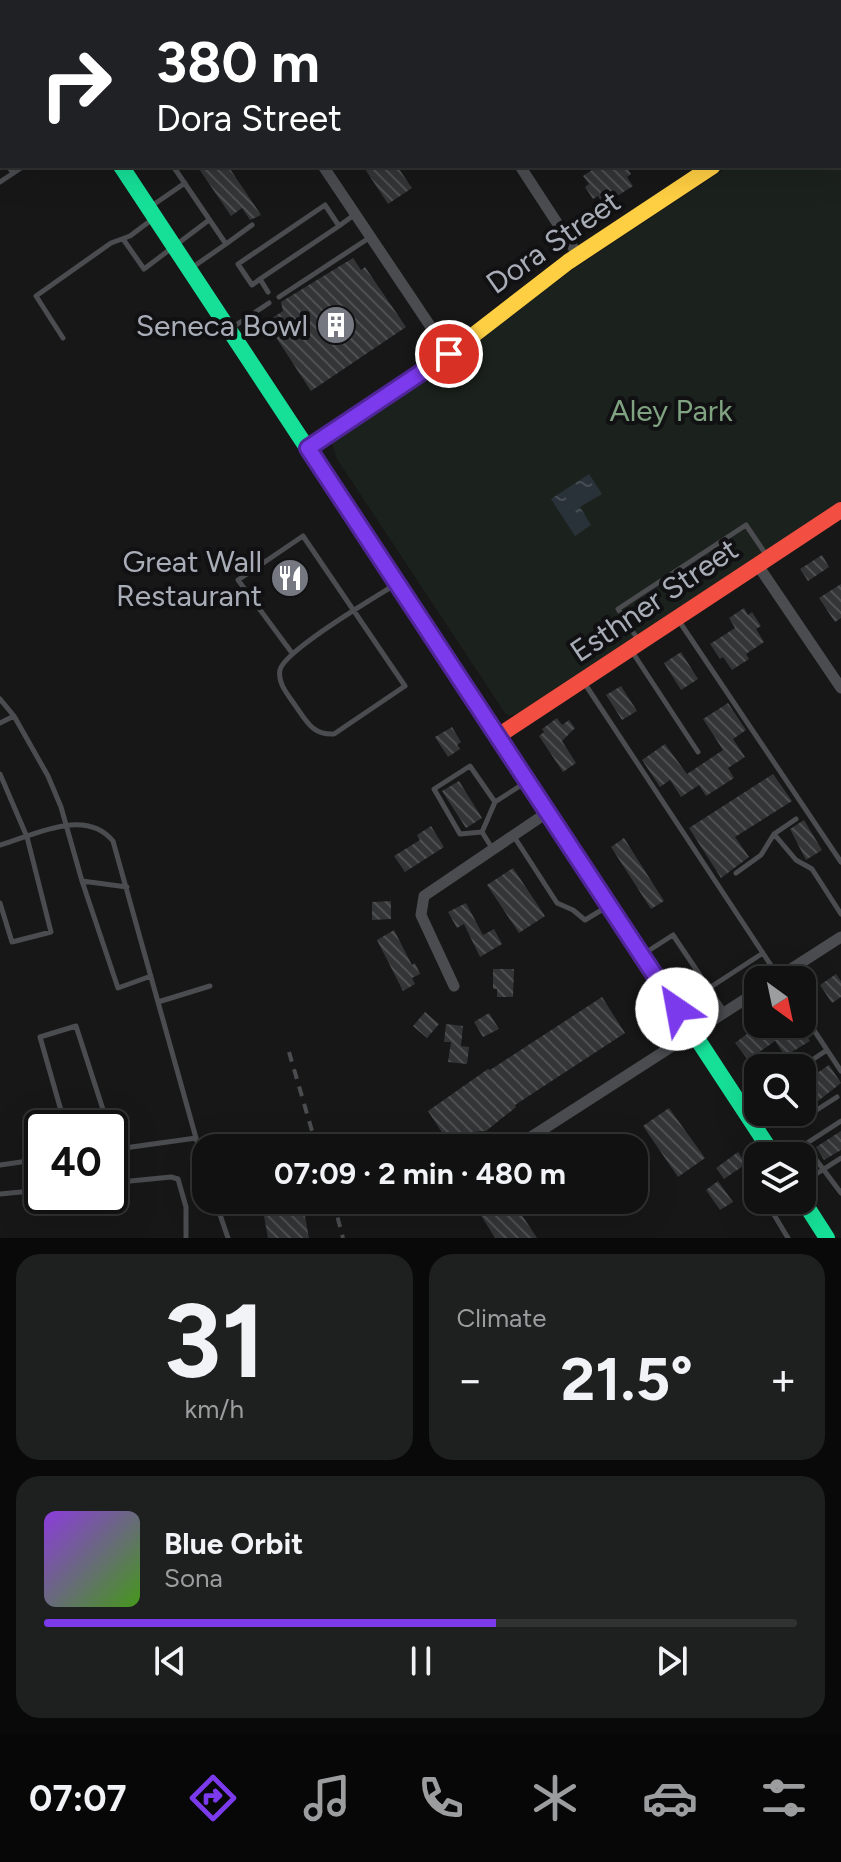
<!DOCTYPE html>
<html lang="en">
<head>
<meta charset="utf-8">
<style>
	:root { --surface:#111; --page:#1e1f1f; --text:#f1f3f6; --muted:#9c9d9f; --line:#303131; --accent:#7c3aed }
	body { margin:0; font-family:Figtree,sans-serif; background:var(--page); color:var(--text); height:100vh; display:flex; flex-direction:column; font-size:30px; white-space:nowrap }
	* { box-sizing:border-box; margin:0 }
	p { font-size:26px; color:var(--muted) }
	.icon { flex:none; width:44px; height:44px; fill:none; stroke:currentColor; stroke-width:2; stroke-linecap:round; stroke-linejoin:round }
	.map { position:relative; height:1238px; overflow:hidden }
	.details { display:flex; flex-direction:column; gap:16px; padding:16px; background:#090909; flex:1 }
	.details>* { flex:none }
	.hud { position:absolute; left:0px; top:0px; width:842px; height:168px; box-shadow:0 8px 32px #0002,0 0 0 2px var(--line); background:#202124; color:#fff; overflow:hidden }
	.needle { width:52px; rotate:147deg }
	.fabs { position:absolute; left:744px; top:966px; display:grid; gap:16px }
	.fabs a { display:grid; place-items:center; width:72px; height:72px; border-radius:16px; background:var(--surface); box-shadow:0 8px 32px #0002,0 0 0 2px var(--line); font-size:40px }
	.speed { position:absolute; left:24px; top:1110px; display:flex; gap:16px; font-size:40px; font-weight:700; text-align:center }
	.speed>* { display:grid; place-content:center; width:104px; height:104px; border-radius:50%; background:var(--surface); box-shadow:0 8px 32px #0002,0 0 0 2px var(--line); line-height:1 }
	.speed .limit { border:4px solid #111; border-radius:12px; background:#fff; color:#111 }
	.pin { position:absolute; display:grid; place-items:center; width:68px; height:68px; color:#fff; margin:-34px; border:4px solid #fff; border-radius:50%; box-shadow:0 2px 8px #0007 }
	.me { position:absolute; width:88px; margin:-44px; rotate:327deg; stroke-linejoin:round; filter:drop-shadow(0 0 6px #0008) }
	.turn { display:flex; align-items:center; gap:28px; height:168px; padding:0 24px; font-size:36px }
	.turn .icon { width:104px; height:104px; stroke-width:2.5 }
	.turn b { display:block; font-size:56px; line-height:68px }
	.big { font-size:60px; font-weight:700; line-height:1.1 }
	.details .card { flex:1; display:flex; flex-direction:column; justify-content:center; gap:12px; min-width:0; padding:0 28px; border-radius:24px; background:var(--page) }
	.details .dial { align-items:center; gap:0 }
	.dial b { font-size:104px; line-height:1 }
	.song { display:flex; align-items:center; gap:24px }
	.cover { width:96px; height:96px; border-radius:12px; background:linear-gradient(135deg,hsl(270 70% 55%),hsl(100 70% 35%)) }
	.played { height:8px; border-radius:4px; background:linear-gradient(90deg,var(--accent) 60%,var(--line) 60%) }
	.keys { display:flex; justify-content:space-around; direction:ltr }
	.heat { display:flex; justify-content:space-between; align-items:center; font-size:44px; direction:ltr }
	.details .tiles { flex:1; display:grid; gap:16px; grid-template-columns:1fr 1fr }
	.card:last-child { grid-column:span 2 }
	.trip { position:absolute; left:192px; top:1134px; width:456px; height:80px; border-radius:24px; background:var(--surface); box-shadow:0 8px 32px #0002,0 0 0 2px var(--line); font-weight:700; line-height:80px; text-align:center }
	.menu { display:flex; height:128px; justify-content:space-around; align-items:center; background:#070707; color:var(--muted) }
	.menu .icon { width:56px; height:56px }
	.menu .active { color:var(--accent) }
	.menu b { font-size:36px; color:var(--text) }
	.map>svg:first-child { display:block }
</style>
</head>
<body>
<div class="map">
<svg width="841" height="1238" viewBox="0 0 841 1238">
	<defs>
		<pattern id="water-ripples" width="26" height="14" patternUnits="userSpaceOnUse" patternTransform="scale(2)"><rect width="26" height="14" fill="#2a3239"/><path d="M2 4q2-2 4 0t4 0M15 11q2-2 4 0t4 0" fill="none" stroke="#464d54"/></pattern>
		<pattern id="building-back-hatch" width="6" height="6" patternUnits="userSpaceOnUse" patternTransform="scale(2)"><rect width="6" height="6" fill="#343537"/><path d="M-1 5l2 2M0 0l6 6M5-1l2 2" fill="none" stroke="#4f5052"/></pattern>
	</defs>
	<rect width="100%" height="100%" fill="#171717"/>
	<path fill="#1b211c" d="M841 92V501L523 712 509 716 505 713 337 459 332 444 337 438 446 368 533 298 578 266 729 166H840Z"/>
	<path fill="url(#water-ripples)" d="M589 474 602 494 580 507 591 525 575 536 551 499Z"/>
	<path fill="url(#building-back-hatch)" d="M197 166H228L261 215 250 220 242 208 231 216Z
		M363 166H397L412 188 388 204Z
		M598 166H626L631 174 627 177 633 186 603 205 598 196 593 199 585 187 589 184 583 176Z
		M353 258 361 270 365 267 406 327 311 391 266 322 283 311 281 302Z
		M822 555 829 567 808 581 800 569Z
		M841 584V618L835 622 819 598Z
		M744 608 748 615 752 612 761 626 756 629 764 642 746 654 749 659 732 670 723 657 720 659 710 644 735 628 729 618Z
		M681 652 698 679 681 690 664 663Z
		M621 686 637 711 622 720 606 695Z
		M728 703 746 730 733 739 745 757 728 768 734 778 706 796 699 785 681 797 670 780 660 787 642 760 665 744 687 774 723 750 703 719Z
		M557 718 562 725 569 720 575 728 562 741 576 763 563 772 539 736 544 732 542 729Z
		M452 727 461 742 457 745 460 749 448 757 435 737Z
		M773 774 792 801 735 837 749 857 721 878 689 828Z
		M459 781 482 818 466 828 442 791Z
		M804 820 822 850 806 860 790 829Z
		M431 826 444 847 405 872 394 856 420 840 417 835Z
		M624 838 664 901 651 909 611 847Z
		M513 868 545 916 519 933 487 885Z
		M391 901V919L372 920V902Z
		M466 903 483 935 494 929 502 944 480 957 464 924 457 928 448 912Z
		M394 930 412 965 415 963 420 974 412 978 415 984 403 991 377 940Z
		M493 969H514L513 997H497V989H493Z
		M836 974 841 981V997L832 1003 820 985Z
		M602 997 625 1033 515 1105 516 1107 486 1131 443 1134 428 1111 488 1069 490 1070Z
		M425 1012 439 1024 427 1038 413 1026Z
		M489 1013 499 1029 483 1037 474 1022Z
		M446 1024 463 1026 461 1046 469 1047 467 1064 448 1062 451 1042H444Z
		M760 1024H799L810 1041 785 1056 775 1041 748 1060 735 1043Z
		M829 1065 841 1083 813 1105 802 1089V1083Z
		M669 1108 705 1158 678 1177 643 1126Z
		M841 1131V1150L824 1160 816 1147Z
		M738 1152 746 1164 724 1179 716 1168Z
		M718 1181 733 1202 720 1210 706 1190Z
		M261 1200H302L309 1238H268Z
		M501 1200H512L537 1238H495L480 1214Z"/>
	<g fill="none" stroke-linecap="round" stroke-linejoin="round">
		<path stroke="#4b4c50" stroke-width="5" d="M162 0 163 2
			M205 0 206 2
			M275 0 276 2
			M39 2 42 0
			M651 2 654 0
			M0 59 2 58
			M0 100 2 99
			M0 143 2 141
			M0 153 2 157
			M8 166 13 173
			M173 166 226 244 252 225
			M0 182 24 166
			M153 205 185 183
			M339 226 354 215
			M123 239 144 269 209 220
			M190 269 226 244
			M260 279 252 285 238 264 325 205 339 226 260 279 268 292
			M279 297 369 238
			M230 329 269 303
			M63 338 36 296 111 243 130 236 154 218
			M679 621 841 862
			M637 638 618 609 746 525 767 556
			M631 650 698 752
			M292 653 238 580 303 536 405 686 334 734C314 735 308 724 297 708 290 697 277 684 280 670 284 651 372 599 393 586
			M585 684 778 976
			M0 699 14 716
			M0 723 14 716 48 776 61 807 82 881 118 988 151 976
			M0 774 27 837 51 932 12 942 0 903
			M495 802 470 766 434 789 460 834 482 832 495 802 523 784
			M796 819 774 834 796 860 812 869 841 914
			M482 832 492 848
			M513 835 557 903 573 910 585 920 605 908
			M0 845C35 835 85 807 113 841L196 1138
			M736 873 761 855 774 834
			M82 881 127 887
			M645 953 673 935 724 1011
			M158 1002 210 986
			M680 1007 763 953
			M802 1012 841 1071
			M800 1068 827 1050
			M792 1112 798 1122 837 1097
			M66 1128 40 1037 76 1026 109 1128
			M110 1130 116 1149
			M805 1145 841 1193
			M110 1150 196 1138 206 1171
			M787 1156 841 1121
			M0 1165 42 1159
			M110 1183 171 1177 178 1179 186 1207V1238
			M802 1183 841 1158
			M0 1194 42 1190
			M215 1200 228 1238
			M788 1238 773 1213 792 1200"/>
		<path stroke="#4b4c50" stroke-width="11" d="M410 0 412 2
			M611 0 612 2
			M840 82 841 81
			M323 166 449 354
			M520 166 578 255
			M757 564 841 688
			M774 980 841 937
			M454 986 421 915 424 896 548 812
			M514 1148 758 991"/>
		<path stroke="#16e098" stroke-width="16" d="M318 2 321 0
			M121 166 455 672
			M696 1037 774 1156
			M802 1199 827 1238"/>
		<path stroke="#ffcf43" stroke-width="16" d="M11 0 12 2
			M308 448 449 354 568 262 713 166"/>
		<path stroke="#f24e42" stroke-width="16" d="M455 672 696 1037
			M498 736 841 510"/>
		<path stroke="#4b4c4f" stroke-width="4" stroke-dasharray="10 8" stroke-linecap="butt" d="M289 1052 317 1148
			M333 1200 343 1238"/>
	</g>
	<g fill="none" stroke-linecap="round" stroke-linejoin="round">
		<g stroke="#51269a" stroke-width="20">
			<path id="route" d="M449 354 308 448 677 1009"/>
		</g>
		<use href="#route" stroke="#7c3aed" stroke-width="14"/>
	</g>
	<defs>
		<g id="building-disc" transform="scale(2)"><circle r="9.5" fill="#757880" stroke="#111113"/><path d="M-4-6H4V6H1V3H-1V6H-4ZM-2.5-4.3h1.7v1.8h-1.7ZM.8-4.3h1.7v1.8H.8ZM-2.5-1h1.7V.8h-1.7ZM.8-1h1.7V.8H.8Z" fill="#fff"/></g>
		<g id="restaurant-disc" transform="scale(2)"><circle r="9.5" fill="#757880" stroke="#111113"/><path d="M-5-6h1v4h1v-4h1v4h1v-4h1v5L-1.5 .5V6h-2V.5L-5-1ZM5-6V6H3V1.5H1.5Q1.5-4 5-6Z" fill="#fff"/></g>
	</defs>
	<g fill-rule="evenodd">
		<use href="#building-disc" x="336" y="325"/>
		<use href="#restaurant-disc" x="290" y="578"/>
	</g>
	<g text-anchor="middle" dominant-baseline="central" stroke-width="8" stroke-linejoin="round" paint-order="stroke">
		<g font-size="30" fill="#a8adb8" stroke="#111113">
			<text transform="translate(553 242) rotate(-35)">Dora Street</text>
			<text transform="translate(654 600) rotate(-34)">Esthner Street</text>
		</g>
		<g font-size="30" fill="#a8adb8" stroke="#111113" text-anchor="end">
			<text x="308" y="325">Seneca Bowl</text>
			<text x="262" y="561">Great Wall<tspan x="262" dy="34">Restaurant</tspan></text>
		</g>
		<g font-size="30" fill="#7fa381" stroke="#111113">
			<text x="671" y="410">Aley Park</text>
		</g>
	</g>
</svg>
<div class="fabs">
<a><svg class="needle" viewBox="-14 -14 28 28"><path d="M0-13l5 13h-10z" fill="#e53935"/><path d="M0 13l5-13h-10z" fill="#9c9d9f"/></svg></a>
<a><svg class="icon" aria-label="search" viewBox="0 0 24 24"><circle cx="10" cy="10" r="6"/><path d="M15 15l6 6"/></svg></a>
<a><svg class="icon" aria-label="layers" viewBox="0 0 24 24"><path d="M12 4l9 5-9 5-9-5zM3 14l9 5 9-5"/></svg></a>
</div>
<div class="speed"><div class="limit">40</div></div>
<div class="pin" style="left:449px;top:354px;background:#d93025"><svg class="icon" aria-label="arrive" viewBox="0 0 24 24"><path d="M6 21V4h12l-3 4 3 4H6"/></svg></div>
<svg class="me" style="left:677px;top:1009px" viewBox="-20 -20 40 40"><circle r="19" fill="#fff"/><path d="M0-13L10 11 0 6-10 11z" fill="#7c3aed"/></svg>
<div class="trip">07:09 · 2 min · 480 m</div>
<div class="hud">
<div class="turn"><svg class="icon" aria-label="right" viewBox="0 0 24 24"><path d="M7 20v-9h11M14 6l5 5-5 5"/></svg><div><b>380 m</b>Dora Street</div></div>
</div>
</div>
<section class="details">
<div class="tiles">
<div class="card dial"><b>31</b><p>km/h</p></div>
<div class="card"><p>Climate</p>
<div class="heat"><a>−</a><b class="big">21.5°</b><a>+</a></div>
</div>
<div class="card">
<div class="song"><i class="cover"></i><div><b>Blue Orbit</b><p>Sona</p></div></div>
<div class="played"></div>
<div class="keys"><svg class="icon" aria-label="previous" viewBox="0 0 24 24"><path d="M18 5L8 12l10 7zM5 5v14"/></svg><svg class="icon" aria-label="pause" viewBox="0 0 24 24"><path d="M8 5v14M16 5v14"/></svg><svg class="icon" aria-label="next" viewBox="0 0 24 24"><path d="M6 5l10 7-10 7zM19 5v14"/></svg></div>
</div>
</div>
</section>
<nav class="menu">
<b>07:07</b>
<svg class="icon active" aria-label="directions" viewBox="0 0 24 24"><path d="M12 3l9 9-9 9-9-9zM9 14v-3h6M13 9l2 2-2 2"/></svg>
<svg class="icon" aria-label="music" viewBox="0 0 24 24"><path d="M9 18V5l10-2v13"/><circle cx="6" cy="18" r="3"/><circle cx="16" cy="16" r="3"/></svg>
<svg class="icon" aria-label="phone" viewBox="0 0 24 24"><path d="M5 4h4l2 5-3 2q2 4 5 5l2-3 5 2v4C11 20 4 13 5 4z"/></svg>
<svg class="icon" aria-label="climate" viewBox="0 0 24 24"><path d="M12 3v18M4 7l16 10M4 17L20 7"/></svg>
<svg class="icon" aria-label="car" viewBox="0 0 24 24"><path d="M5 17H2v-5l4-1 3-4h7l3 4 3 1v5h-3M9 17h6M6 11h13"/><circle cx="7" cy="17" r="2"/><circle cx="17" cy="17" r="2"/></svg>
<svg class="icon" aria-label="filters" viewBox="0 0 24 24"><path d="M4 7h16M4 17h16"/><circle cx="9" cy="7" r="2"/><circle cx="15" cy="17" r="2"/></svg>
</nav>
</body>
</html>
